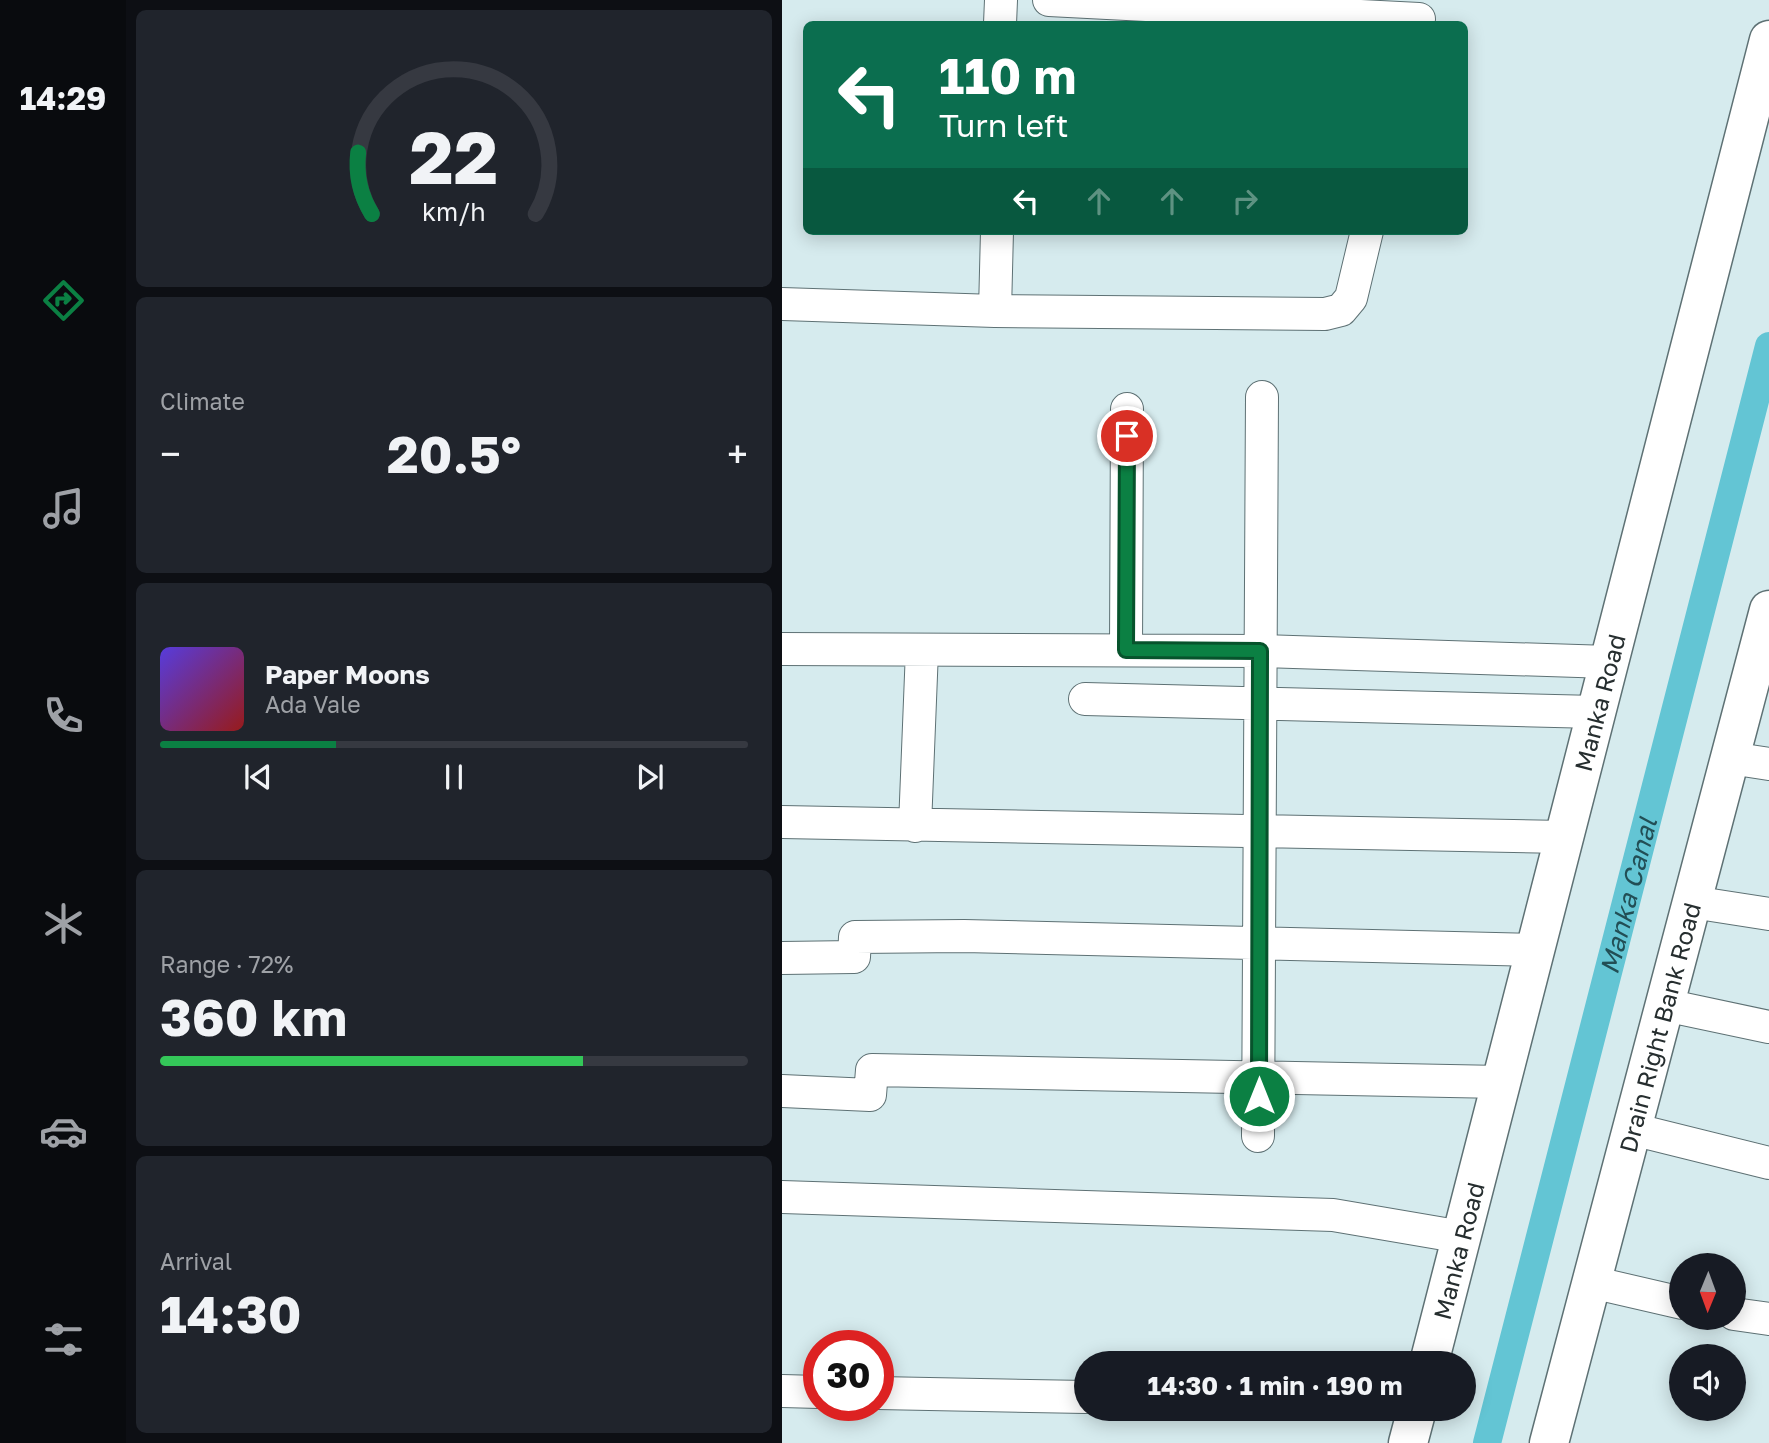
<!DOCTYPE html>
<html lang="en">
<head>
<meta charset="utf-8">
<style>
	:root { --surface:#171b24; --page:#20242c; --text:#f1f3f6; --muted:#9ea1a6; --line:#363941; --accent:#0b8043 }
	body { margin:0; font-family:"Golos Text",sans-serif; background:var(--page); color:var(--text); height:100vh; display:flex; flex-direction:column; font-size:26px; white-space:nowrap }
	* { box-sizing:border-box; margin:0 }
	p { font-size:23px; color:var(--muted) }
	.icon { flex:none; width:38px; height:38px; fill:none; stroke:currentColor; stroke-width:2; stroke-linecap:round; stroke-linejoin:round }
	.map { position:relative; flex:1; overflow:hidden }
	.sheet { display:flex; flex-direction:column; gap:10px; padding:10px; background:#0d0f14; width:656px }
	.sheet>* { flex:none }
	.banner { position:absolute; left:21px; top:21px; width:665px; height:214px; border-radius:10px; box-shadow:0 4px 18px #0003; background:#0b6e4f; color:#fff; overflow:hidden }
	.needle { width:46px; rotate:181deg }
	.controls { position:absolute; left:887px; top:1253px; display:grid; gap:14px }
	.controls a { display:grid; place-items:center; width:77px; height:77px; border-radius:50%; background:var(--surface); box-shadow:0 4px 18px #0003; font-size:35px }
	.speed { position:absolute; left:21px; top:1330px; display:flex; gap:14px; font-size:35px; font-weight:700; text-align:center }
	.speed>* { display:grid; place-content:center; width:91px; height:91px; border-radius:50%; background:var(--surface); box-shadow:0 4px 18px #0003; line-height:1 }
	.speed .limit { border:10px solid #d22; background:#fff; color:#111 }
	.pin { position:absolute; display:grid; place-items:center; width:60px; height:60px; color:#fff; margin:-30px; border:4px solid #fff; border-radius:50%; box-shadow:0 2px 7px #0007 }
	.me { position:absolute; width:77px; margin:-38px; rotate:0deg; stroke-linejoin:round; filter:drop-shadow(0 0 5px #0008) }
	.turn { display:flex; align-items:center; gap:24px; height:147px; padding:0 21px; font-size:32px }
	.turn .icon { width:91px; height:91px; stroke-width:2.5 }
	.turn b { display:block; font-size:49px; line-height:60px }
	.lanes { display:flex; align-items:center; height:66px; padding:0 21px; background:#0003; justify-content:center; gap:35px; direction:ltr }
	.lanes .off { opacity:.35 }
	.big { font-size:52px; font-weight:700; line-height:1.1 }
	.sheet .widget { flex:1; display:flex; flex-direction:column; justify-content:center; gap:10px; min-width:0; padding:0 24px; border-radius:10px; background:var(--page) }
	.sheet .dial { align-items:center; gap:0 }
	.dial svg { height:182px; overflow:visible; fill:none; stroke:var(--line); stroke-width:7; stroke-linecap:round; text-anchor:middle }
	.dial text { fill:var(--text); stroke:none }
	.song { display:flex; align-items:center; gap:21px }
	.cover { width:84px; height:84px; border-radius:10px; background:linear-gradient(135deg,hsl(250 70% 55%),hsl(0 70% 35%)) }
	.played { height:7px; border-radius:4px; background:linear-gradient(90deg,var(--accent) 30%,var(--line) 30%) }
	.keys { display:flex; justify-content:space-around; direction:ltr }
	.heat { display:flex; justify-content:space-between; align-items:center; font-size:38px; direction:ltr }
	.charge { height:10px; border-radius:5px; background:linear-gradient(90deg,#34c759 72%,var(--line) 0) }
	.trip { position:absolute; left:292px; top:1351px; width:402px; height:70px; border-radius:35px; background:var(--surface); box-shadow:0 4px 18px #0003; font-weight:700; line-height:70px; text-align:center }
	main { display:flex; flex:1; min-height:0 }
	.dock { display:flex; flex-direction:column; width:126px; justify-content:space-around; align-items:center; background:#090b0e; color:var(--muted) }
	.dock .icon { width:49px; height:49px }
	.dock .on { color:var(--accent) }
	.dock b { font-size:32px; color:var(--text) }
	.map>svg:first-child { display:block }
</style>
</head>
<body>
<main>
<nav class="dock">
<b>14:29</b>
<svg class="icon on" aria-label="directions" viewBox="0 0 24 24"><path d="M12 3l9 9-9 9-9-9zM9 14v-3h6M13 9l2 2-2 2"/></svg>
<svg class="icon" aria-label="music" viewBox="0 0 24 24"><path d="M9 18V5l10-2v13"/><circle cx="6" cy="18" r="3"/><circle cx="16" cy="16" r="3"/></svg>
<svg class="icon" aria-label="phone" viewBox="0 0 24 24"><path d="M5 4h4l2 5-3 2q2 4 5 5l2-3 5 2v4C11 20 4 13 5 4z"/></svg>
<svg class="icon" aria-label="climate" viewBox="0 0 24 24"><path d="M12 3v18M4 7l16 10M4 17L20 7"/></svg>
<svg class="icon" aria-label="car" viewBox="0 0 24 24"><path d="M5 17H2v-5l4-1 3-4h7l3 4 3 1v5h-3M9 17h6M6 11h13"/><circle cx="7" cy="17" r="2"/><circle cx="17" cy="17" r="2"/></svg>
<svg class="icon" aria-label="filters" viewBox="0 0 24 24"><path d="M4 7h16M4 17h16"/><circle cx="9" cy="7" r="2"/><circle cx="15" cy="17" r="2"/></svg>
</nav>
<section class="sheet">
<div class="widget dial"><svg viewBox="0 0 100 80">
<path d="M14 69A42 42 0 1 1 86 69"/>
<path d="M14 69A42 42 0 0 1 8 42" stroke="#0b8043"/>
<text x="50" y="56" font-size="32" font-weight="700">22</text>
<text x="50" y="72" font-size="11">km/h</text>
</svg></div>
<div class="widget"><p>Climate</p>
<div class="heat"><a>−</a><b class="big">20.5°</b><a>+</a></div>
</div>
<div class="widget">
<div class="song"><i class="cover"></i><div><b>Paper Moons</b><p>Ada Vale</p></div></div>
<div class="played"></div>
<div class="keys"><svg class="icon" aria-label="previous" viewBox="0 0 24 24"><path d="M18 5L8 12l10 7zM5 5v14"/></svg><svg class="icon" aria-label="pause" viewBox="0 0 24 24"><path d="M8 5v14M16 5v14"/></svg><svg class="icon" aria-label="next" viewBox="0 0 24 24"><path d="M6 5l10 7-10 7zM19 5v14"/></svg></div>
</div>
<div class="widget"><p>Range · 72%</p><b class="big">360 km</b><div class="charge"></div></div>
<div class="widget"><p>Arrival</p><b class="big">14:30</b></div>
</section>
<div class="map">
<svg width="987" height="1443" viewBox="0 0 987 1443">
	<rect width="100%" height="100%" fill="#d6ebee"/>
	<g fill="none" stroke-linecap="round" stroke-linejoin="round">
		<path stroke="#63c5d4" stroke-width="28" id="s1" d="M705 1443 987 346"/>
		<g stroke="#5e7174" stroke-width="34">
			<path id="minor" d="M267 0 637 19
				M218 24 219 0
				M0 304 213 311 543 314 559 310 569 298 585 231
				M213 311 215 231
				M0 649 478 651 827 662
				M344 650 345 409
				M303 699 814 712
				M948 758 987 764
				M0 822 782 837
				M133 826 140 650
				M910 902 987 914
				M0 958 72 957 73 937 182 936 753 950
				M883 1005 987 1027
				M0 1091 88 1095 90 1070 719 1082
				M850 1129 987 1163
				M476 1136 480 397
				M0 1197 551 1215 680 1237
				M809 1282 900 1303
				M952 1314 987 1319
				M0 1391 37 1392
				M96 1393 304 1397"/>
		</g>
		<g stroke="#5e7174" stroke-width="41">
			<g id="tertiary">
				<path id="s2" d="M767 1443 987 610"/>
			</g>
		</g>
		<g stroke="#5e7174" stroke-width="41">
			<g id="secondary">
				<path id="s3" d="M647 1363 987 40"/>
				<path d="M626 1443 635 1409"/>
			</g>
		</g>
		<use href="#minor" stroke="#fff" stroke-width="32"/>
		<use href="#tertiary" stroke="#fff" stroke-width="38"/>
		<use href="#secondary" stroke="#fff" stroke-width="38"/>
	</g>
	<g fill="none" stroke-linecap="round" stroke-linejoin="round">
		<g stroke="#07532c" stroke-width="18">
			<path id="route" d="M345 436 344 650 478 651 477 1096"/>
		</g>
		<use href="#route" stroke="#0b8043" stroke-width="12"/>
	</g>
	<g text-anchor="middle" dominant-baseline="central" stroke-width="5" stroke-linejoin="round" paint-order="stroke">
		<g font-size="24" fill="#262e2f" stroke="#d6ebee">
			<text stroke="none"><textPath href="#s3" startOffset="682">Manka Road</textPath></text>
			<text stroke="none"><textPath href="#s2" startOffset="430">Drain Right Bank Road</textPath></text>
			<text stroke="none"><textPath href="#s3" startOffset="116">Manka Road</textPath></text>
		</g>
		<g font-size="26" font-style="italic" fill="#224e55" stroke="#d6ebee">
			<text stroke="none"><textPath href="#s1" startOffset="565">Manka Canal</textPath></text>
		</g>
	</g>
</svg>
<div class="controls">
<a><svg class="needle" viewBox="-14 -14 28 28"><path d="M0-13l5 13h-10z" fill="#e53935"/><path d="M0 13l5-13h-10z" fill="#9ea1a6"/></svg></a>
<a><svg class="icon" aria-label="sound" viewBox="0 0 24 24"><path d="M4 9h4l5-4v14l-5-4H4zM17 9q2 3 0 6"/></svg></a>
</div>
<div class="speed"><div class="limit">30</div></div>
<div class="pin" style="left:345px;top:436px;background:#d93025"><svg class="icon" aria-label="arrive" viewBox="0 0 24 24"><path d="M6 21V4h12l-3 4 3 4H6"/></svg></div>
<svg class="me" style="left:477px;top:1096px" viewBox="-20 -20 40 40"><circle r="17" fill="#0b8043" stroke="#fff" stroke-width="3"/><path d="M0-11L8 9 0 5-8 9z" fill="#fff"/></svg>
<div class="trip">14:30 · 1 min · 190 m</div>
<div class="banner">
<div class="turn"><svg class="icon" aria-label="left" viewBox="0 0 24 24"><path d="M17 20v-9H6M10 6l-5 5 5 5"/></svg><div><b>110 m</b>Turn left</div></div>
<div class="lanes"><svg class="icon" aria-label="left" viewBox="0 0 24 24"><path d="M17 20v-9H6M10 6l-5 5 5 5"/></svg><svg class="icon off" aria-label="ahead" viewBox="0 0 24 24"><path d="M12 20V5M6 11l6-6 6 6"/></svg><svg class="icon off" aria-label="ahead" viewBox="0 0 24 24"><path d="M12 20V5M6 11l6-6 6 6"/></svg><svg class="icon off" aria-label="right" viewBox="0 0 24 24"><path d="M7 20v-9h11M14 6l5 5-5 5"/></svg></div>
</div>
</div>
</main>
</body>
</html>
